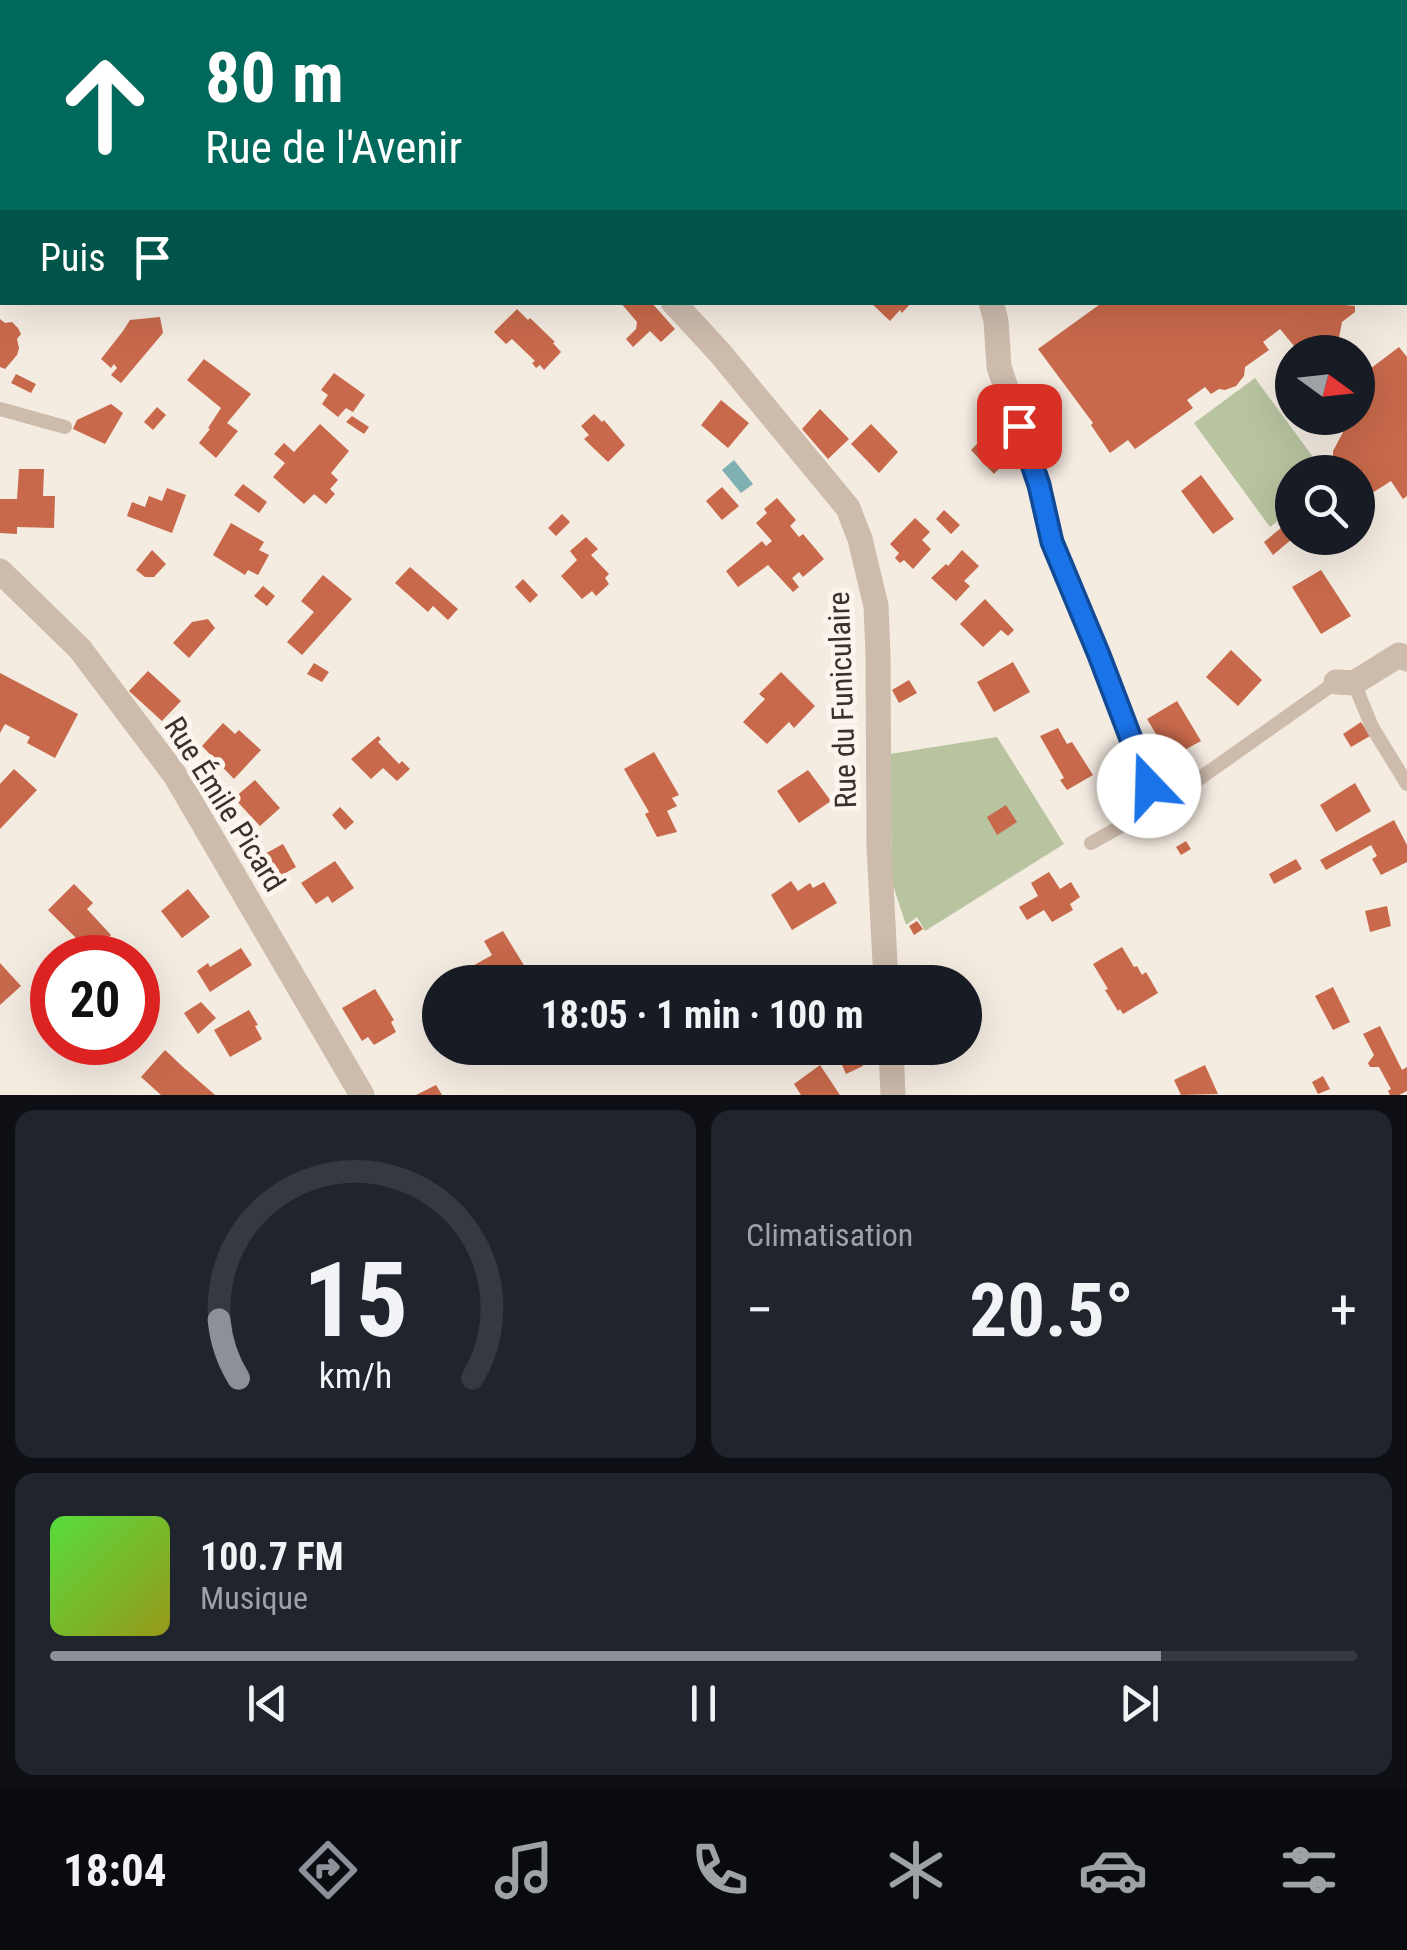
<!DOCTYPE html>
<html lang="fr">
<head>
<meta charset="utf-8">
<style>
	:root { --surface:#171b24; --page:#20242c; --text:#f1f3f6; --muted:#9ea1a6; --line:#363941; --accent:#8c9099 }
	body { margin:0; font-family:"Roboto Condensed",sans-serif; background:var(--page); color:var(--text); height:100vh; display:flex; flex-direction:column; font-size:38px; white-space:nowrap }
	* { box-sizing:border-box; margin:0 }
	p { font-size:32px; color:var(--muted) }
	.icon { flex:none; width:55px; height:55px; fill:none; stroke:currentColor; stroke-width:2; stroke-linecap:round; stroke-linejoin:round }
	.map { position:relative; height:1095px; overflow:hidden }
	.sheet { display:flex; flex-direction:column; gap:15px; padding:15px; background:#0d0f14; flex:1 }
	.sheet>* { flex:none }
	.guide { position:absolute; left:0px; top:0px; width:1408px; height:305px; box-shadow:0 10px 40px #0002; background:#00695c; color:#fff; overflow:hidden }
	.needle { width:65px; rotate:105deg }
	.tools { position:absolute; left:1275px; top:335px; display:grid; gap:20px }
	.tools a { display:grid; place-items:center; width:100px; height:100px; border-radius:50%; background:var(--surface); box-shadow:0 10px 40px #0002; font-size:50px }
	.speed { position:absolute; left:30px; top:935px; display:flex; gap:20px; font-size:50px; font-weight:700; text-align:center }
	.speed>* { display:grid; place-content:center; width:130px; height:130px; border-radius:50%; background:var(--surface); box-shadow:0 10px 40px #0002; line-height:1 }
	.speed .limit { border:15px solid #d22; background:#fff; color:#111 }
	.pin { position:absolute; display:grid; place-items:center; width:85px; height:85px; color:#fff; margin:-42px; border-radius:20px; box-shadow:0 5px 15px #0006 }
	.me { position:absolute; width:110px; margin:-55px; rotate:339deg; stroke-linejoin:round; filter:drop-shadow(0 0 8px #0008) }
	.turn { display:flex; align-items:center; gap:35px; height:210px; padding:0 40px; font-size:45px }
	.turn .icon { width:130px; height:130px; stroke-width:2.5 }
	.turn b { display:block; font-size:70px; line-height:85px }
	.then { display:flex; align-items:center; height:95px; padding:0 40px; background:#0003; gap:20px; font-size:38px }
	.big { font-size:75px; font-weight:700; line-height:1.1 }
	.sheet .card { flex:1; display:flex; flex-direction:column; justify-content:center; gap:15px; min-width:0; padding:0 35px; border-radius:20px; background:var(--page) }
	.sheet .dial { align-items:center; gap:0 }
	.dial svg { height:260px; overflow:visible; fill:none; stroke:var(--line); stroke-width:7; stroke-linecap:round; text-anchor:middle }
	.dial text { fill:var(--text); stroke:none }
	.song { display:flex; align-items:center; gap:30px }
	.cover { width:120px; height:120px; border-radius:15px; background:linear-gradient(135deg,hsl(110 70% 55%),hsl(60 70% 35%)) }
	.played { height:10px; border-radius:5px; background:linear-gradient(90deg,var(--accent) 85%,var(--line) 85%) }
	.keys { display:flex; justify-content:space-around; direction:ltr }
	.heat { display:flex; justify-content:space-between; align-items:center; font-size:55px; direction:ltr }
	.sheet .tiles { flex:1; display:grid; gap:15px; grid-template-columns:1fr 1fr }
	.card:last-child { grid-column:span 2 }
	.trip { position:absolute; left:422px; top:965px; width:560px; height:100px; border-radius:50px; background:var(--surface); box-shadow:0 10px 40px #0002; font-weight:700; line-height:100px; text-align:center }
	.menu { display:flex; height:160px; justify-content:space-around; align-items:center; background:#090b0e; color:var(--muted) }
	.menu .icon { width:70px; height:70px }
	.menu .selected { color:var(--accent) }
	.menu b { font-size:45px; color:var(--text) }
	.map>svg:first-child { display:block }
</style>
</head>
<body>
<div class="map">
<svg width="1407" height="1095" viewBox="0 0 1407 1095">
	<rect width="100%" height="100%" fill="#f4ebe1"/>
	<path fill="#b8c4a0" d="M1255 378 1324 472H1292V510L1270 527 1194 423Z
		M997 737 1064 844 925 931 917 917 906 925 892 882 890 754Z"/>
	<path fill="#7fb0b2" d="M734 460 753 484 741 493 722 470Z"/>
	<path fill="#c8694b" d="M620 302H651L675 329 661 342 650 331 633 347 626 339 636 329 637 322Z
		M870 302H912L902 313 900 310 890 321Z
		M1103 302H1315L1355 306V312L1342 322 1338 343 1316 341 1299 352 1280 329 1263 342 1269 350 1245 367 1244 376 1236 386 1225 390 1219 389 1211 394 1205 387 1187 400 1193 408 1135 449 1128 440 1110 453 1091 425 1093 423 1038 349Z
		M517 309 528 320 530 318 555 342 553 343 561 352 544 370 540 365 536 368 532 363 535 361 512 339 506 344 494 332Z
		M160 317 163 333 121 383 111 375 117 368 114 364 111 368 101 359 123 331 130 320Z
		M0 319 5 323 12 322 18 328 21 334 17 339 19 348 17 355 5 369 0 367Z
		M1399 347 1407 357V496L1403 499 1391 481 1358 502V472H1333V451L1349 421 1346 418H1358V378Z
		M204 359 251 394 227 423 238 431 216 458 199 443 210 429 208 428 221 408 187 380Z
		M334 373 365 395 353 412 346 408 338 417 322 404 328 395 321 390Z
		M16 374 36 384 31 393 11 383Z
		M721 400 749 423 728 448 701 425Z
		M111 404 123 413 105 444 73 429 77 420Z
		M157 407 166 415 153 430 144 422Z
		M820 409 849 439 828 459 802 429Z
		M594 414 602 422 604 420 625 445 608 462 584 439 589 435 581 426Z
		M352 416 369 427 364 434 346 422Z
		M320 424 349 451 331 473 338 480 330 489 335 494 326 504 314 494 304 504 273 477 285 463 274 454 284 443 294 452Z
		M871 424 898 452 879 473 851 444Z
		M990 431 1013 454 994 474 971 450Z
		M19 469H44L43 496H55L54 528 17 527V534L0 533V499H17Z
		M1201 475 1234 519 1213 534 1181 491Z
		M243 484 267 502 259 513 234 495Z
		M722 487 739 506 722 520 706 501Z
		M167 488 186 495 172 533 127 516 132 502 145 507 149 496 162 501Z
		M777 498 796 520 790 526 799 537 803 534 824 559 803 577 799 572 792 578 799 587 793 592 768 565 738 587 726 571 762 541 766 546 772 541 756 523 767 513 764 509Z
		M944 510 960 525 951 534 936 519Z
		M562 514 570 522 556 536 548 528Z
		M915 518 930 532 922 540 931 549 913 569 904 560 900 563 895 558 899 553 890 544Z
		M1292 519V539L1273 555 1264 542Z
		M231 523 264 542 259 550 269 555 258 575 248 570 245 575 213 555Z
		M586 537 598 549 591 555 609 574 605 578 609 584 596 596 592 591 582 599 561 576 577 560 570 551Z
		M152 550 166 564 154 577H145L136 570Z
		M962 550 979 566 964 581 970 586 956 601 931 578 946 564 948 566Z
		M410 567 458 609 448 620 433 606 428 612 395 583Z
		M1321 570 1351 616 1321 634 1292 587Z
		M323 575 352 599 302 655 287 642 314 612 301 601Z
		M523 579 538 595 530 603 515 587Z
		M263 586 275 596 267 606 254 596Z
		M985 599 1014 630 1008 636 1001 630 983 647 960 624Z
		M208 619 215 628 189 658 173 643 192 622Z
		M1231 650 1262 680 1238 706 1206 677Z
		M1013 662 1030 692 994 712 977 682Z
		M314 663 329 672 322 682 307 674Z
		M148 671 181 701 162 721 129 691Z
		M781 672 815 706 794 728 789 722 767 744 743 722 765 699 759 694Z
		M0 673 78 714 55 758 27 743 30 737 5 724 0 733Z
		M909 680 917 693 899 703 892 690Z
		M1177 701 1201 741 1170 758 1147 719Z
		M1361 722 1370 736 1351 747 1343 734Z
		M223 723 235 734 239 730 261 750 234 779 202 746Z
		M1058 728 1067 744 1072 742 1093 775 1067 790 1060 780 1064 778 1040 736Z
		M378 736 381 739 378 742 399 764 402 761 410 769 397 781 383 768 371 779 351 759Z
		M654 752 679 795 672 798 677 806 667 811 677 832 657 837 645 814 649 812 624 769Z
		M14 769 37 790 0 829V784Z
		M808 770 831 801 799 823 777 791Z
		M255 780 280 808 260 826 234 798Z
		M1355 783 1371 811 1336 832 1320 805Z
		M1006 805 1017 822 997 835 987 817Z
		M340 807 354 822 345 830 332 815Z
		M1394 820 1407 845V862L1381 875 1372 859 1377 856 1371 845 1326 870 1320 860Z
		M1186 841 1191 849 1181 855 1176 847Z
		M283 844 296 867 273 880 259 857Z
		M1296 859 1302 869 1274 884 1269 874Z
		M335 861 354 888 332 903 328 896 316 904 301 883Z
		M1049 872 1060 889 1071 882 1080 897 1070 904 1073 910 1052 922 1044 910 1027 920 1019 907 1038 896 1031 883Z
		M791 881 798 891 810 883 813 888 824 882 837 903 792 930 771 895Z
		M74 884 93 903 87 909 111 935 93 953 96 956 94 958H70L83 945 48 910Z
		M188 889 210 917 182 938 161 911Z
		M1387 906 1391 926 1370 932 1365 911Z
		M917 921 923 929 914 935 909 926Z
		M503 931 525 967 500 982H468L462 972 492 955 484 941Z
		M1122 947 1134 967 1137 966 1142 975 1146 972 1158 993 1123 1014 1120 1009 1118 1011 1105 990 1108 989 1093 964Z
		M241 948 252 965 210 992 197 971 208 963 210 967Z
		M0 963 21 986 0 1005Z
		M1333 987 1350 1022 1333 1030 1315 996Z
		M375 989 394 1020 391 1022 396 1032 374 1045 368 1037 362 1041 342 1008Z
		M201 1002 216 1018 198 1034 184 1013Z
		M249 1010 258 1025 255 1026 262 1039 230 1057 214 1030Z
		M1380 1026 1402 1070 1407 1067V1091L1399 1095H1390L1388 1091 1391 1089 1379 1067H1370L1368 1063 1374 1055 1363 1034Z
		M854 1048 863 1066 846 1074 838 1056Z
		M165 1050 183 1067 215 1095H161L141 1077Z
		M820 1065 840 1095H801L794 1084Z
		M1205 1065 1218 1094 1181 1095 1174 1080Z
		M1323 1076 1330 1089 1318 1094 1312 1082Z
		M436 1085 442 1095H416Z"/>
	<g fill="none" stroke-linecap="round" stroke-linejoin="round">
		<path stroke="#cdbbac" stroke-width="14" d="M199 0 204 2
			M1304 2 1305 0
			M1405 161 1407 159
			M0 409 65 427
			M1039 485 1052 541 1099 655 1157 807
			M1354 683 1372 727 1407 784
			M1091 843 1172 798 1336 682"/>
		<path stroke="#cdbbac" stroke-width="25" d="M444 0 445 2
			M895 0 896 2
			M673 302 720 353 848 508 860 539 876 606 878 654 879 846 886 982
			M991 302 996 321 999 367 1039 485
			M0 571 80 649 175 775 362 1095
			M1336 682 1354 683 1399 655 1407 659
			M891 1048 893 1095"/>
		<path stroke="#3b302b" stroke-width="8" stroke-dasharray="2.5 8" stroke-linecap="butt" d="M979 0 980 2"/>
	</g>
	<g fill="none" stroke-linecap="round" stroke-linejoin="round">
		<g stroke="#114b97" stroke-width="25">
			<path id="route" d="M1019 426 1039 485 1052 542 1099 655 1149 786"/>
		</g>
		<use href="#route" stroke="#1a73e8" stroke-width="18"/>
	</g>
	<g text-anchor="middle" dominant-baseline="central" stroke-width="10" stroke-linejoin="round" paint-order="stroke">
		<g font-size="30" fill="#3b302b" stroke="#fbf5ee">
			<text transform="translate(842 700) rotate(-92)">Rue du Funiculaire</text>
			<text transform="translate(225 804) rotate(58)">Rue Émile Picard</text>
		</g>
	</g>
</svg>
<div class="tools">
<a><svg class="needle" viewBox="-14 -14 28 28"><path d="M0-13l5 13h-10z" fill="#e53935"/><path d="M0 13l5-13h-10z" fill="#9ea1a6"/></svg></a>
<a><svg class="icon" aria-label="search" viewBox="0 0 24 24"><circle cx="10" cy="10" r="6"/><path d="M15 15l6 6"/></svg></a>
</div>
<div class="speed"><div class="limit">20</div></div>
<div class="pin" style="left:1019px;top:426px;background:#d93025"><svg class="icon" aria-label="arrive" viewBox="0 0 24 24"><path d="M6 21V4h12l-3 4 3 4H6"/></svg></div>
<svg class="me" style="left:1149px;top:786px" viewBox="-20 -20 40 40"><circle r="19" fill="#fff"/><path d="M0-13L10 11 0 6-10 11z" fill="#1a73e8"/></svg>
<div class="trip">18:05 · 1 min · 100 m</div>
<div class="guide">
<div class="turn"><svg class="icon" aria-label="ahead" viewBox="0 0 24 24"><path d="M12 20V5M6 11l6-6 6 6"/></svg><div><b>80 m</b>Rue de l'Avenir</div></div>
<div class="then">Puis<svg class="icon" aria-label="arrive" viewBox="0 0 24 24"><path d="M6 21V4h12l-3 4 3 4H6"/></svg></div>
</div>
</div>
<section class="sheet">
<div class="tiles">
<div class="card dial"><svg viewBox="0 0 100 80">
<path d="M14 69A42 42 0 1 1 86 69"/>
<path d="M14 69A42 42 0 0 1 8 51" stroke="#8c9099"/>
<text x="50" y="56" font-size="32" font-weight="700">15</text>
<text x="50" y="72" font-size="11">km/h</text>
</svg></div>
<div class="card"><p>Climatisation</p>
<div class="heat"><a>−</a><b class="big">20.5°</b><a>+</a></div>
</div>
<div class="card">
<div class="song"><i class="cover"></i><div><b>100.7 FM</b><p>Musique</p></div></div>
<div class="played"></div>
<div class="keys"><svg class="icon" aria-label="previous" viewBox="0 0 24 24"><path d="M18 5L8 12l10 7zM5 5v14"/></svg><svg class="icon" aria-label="pause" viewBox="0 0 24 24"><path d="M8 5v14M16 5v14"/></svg><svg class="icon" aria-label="next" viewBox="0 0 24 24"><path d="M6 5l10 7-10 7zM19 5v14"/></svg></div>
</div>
</div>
</section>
<nav class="menu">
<b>18:04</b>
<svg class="icon selected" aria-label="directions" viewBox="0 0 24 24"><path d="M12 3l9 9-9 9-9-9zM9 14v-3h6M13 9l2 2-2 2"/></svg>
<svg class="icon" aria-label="music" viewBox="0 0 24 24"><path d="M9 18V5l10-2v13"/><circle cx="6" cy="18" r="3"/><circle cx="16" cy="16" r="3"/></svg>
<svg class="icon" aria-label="phone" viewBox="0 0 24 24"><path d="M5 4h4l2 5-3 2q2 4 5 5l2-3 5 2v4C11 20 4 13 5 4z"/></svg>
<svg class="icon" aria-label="climate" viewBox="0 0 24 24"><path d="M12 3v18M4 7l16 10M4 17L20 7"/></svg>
<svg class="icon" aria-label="car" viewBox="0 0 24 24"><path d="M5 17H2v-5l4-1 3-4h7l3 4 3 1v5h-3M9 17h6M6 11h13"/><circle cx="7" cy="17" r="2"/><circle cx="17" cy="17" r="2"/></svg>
<svg class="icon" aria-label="filters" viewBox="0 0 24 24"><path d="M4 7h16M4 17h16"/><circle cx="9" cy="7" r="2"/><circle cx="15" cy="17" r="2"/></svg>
</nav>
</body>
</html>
